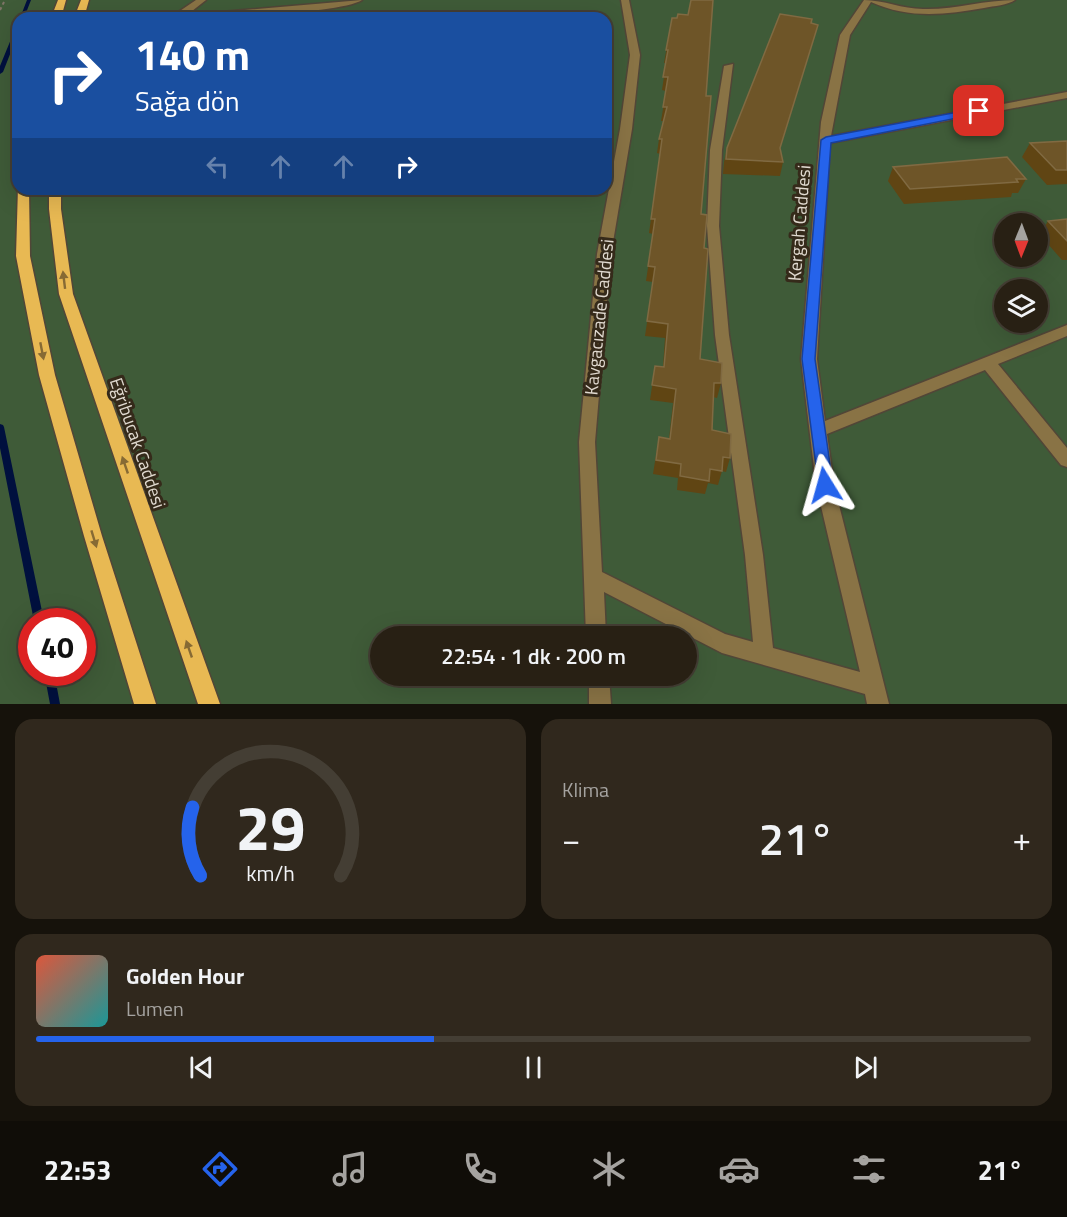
<!DOCTYPE html>
<html lang="tr">
<head>
<meta charset="utf-8">
<style>
	:root { --surface:#282014; --page:#30281d; --text:#f1f3f6; --muted:#a5a3a0; --line:#443e34; --accent:#2563eb }
	body { margin:0; font-family:"Titillium Web",sans-serif; background:var(--page); color:var(--text); height:100vh; display:flex; flex-direction:column; font-size:22px; white-space:nowrap }
	* { box-sizing:border-box; margin:0 }
	p { font-size:20px; color:var(--muted) }
	.icon { flex:none; width:33px; height:33px; fill:none; stroke:currentColor; stroke-width:2; stroke-linecap:round; stroke-linejoin:round }
	.map { position:relative; height:704px; overflow:hidden }
	.drawer { display:flex; flex-direction:column; gap:15px; padding:15px; background:#16120b; flex:1 }
	.drawer>* { flex:none }
	.hud { position:absolute; left:12px; top:12px; width:600px; height:183px; border-radius:18px; box-shadow:0 6px 24px #0002,0 0 0 2px var(--line); background:#1a4fa0; color:#fff; overflow:hidden }
	.needle { width:39px; rotate:181deg }
	.buttons { position:absolute; left:994px; top:213px; display:grid; gap:12px }
	.buttons a { display:grid; place-items:center; width:54px; height:54px; border-radius:50%; background:var(--surface); box-shadow:0 6px 24px #0002,0 0 0 2px var(--line); font-size:30px }
	.speed { position:absolute; left:18px; top:608px; display:flex; gap:12px; font-size:30px; font-weight:700; text-align:center }
	.speed>* { display:grid; place-content:center; width:78px; height:78px; border-radius:50%; background:var(--surface); box-shadow:0 6px 24px #0002,0 0 0 2px var(--line); line-height:1 }
	.speed .limit { border:9px solid #d22; background:#fff; color:#111 }
	.pin { position:absolute; display:grid; place-items:center; width:51px; height:51px; color:#fff; margin:-26px; border-radius:12px; box-shadow:0 3px 9px #0006 }
	.me { position:absolute; width:66px; margin:-33px; rotate:352deg; stroke-linejoin:round; filter:drop-shadow(0 0 4px #0008) }
	.turn { display:flex; align-items:center; gap:21px; height:126px; padding:0 24px; font-size:27px }
	.turn .icon { width:78px; height:78px; stroke-width:2.5 }
	.turn b { display:block; font-size:42px; line-height:51px }
	.lanes { display:flex; align-items:center; height:57px; padding:0 24px; background:#0003; justify-content:center; gap:30px; direction:ltr }
	.lanes .off { opacity:.35 }
	.big { font-size:45px; font-weight:600; line-height:1.1 }
	.drawer .tile { flex:1; display:flex; flex-direction:column; justify-content:center; gap:9px; min-width:0; padding:0 21px; border-radius:18px; background:var(--page) }
	.drawer .dial { align-items:center; gap:0 }
	.dial svg { height:156px; overflow:visible; fill:none; stroke:var(--line); stroke-width:7; stroke-linecap:round; text-anchor:middle }
	.dial text { fill:var(--text); stroke:none }
	.song { display:flex; align-items:center; gap:18px }
	.cover { width:72px; height:72px; border-radius:9px; background:linear-gradient(135deg,hsl(10 70% 55%),hsl(180 70% 35%)) }
	.played { height:6px; border-radius:3px; background:linear-gradient(90deg,var(--accent) 40%,var(--line) 40%) }
	.keys { display:flex; justify-content:space-around; direction:ltr }
	.heat { display:flex; justify-content:space-between; align-items:center; font-size:33px; direction:ltr }
	.drawer .tiles { flex:1; display:grid; gap:15px; grid-template-columns:1fr 1fr }
	.tile:last-child { grid-column:span 2 }
	.trip { position:absolute; left:370px; top:626px; width:327px; height:60px; border-radius:30px; background:var(--surface); box-shadow:0 6px 24px #0002,0 0 0 2px var(--line); font-weight:600; line-height:60px; text-align:center }
	.tab-bar { display:flex; height:96px; justify-content:space-around; align-items:center; background:#100d08; color:var(--muted) }
	.tab-bar .icon { width:42px; height:42px }
	.tab-bar .active { color:var(--accent) }
	.tab-bar b { font-size:27px; color:var(--text) }
	.map>svg:first-child { display:block }
</style>
</head>
<body>
<div class="map">
<svg width="1067" height="704" viewBox="0 0 1067 704">
	<rect width="100%" height="100%" fill="#352a1a"/>
	<path fill="#3f5b38" fill-rule="evenodd" d="M0 0H1067V704H0ZM18 18H606V189H18ZM1005 224H1038V256H1005ZM1005 290H1038V322H1005ZM32 621H82V672H32ZM381 636H687V675H381Z"/>
	<g fill="none" stroke-linecap="round" stroke-linejoin="round">
		<path fill="#00103e" fill-rule="evenodd" d="M27 0H31L24 18H20Z
			M16 27H18V34L3 72 0 74V66Z
			M0 424 3 425 4 427 44 621H34L0 448Z
			M44 672H54L60 704H50Z"/>
		<g stroke="#514637" stroke-width="3">
			<path id="minor" d="M196 0H206L187 15 362 0C341 14 205 18 173 18L174 15Z
				M621 0H629L640 55 632 129 611 254 595 442 602 572 725 634 753 642 745 555 715 335 707 226 710 150 724 66 733 64 722 150 719 226 729 335 763 555 773 648 860 672 816 485 801 359 821 122 840 35 864 0C884 0 902 9 923 9 954 10 984 0 1015 0 1008 5 994 6 984 8 945 15 908 19 871 2L850 35 831 136 1067 92V98L830 143 817 359 825 421 1067 325V336L998 364 1067 448V467L1061 465 985 370 827 434 834 485 889 704H867L865 694 722 653 604 592 606 636H586L579 442 597 254 620 129 630 55Z
				M589 675H609L611 704H589Z"/>
		</g>
		<g stroke="#514637" stroke-width="3">
			<path id="major" d="M58 0H66L61 18H51Z
				M81 0H89L84 18H74Z
				M18 187 29 189 30 256 55 375 102 536 156 704H134L84 536 39 375 16 256Z
				M49 189H61V209L73 294 220 704H198L59 294 49 209Z"/>
		</g>
		<path stroke="#7e7467" stroke-width="2" stroke-dasharray="3 3" stroke-linecap="butt" d="M0 10 5 0"/>
		<use href="#minor" fill="#897345" fill-rule="evenodd"/>
		<use href="#major" fill="#e8b953" fill-rule="evenodd"/>
	</g>
	<path fill="#604513" d="M672 18 706 96 701 214 704 248 700 359 721 383 717 398 713 397 712 430 730 458 726 472 722 471 718 485 708 483 705 494 677 490 678 478 653 474 659 437 669 439 673 403 650 400 655 366 663 367 665 338 645 336 653 282 646 281 653 234 649 233 660 154 657 153 659 139 663 121H661L666 91 662 90 666 63H664Z
		M811 24 814 38 780 149 783 162 780 176 723 174 724 162 727 148Z
		M1067 141V184L1047 185 1022 157 1030 143Z
		M893 167 1026 179 1018 193H1012L1011 197 904 204 888 181Z
		M1067 219V260H1062L1040 235 1048 221Z"/>
	<path fill="#6e5528" stroke="#806a42" stroke-width="1.5" d="M691 0H713L706 96H711L701 214 707 215 704 248 708 249 700 359 722 363 721 383H714L712 430 731 434 730 458 723 457 722 471 710 469 709 481 680 476 681 464 656 460 659 437 670 439 676 389 652 385 655 366 664 367 668 324 647 321 655 267 648 266 655 219H651L662 139H659L667 107H663L668 77H663L668 50H666L672 18H677L678 14 688 15Z
		M780 14 812 19 811 23 818 25 780 148 783 162 726 159 727 148Z
		M1067 141V170H1056L1030 143Z
		M1007 157 1026 179H1016L1018 182 910 189 893 167Z
		M1067 219V241L1048 221Z"/>
	<defs><path id="oneway-solid" d="M-6-.8H1V-3.2L6.5 0L1 3.2V.8H-6Z" transform="scale(1.5)"/></defs>
	<g fill="#866a34">
		<use href="#oneway-solid" transform="translate(64 280) rotate(-97)"/>
		<use href="#oneway-solid" transform="translate(42 351) rotate(79)"/>
		<use href="#oneway-solid" transform="translate(125 465) rotate(-109)"/>
		<use href="#oneway-solid" transform="translate(94 539) rotate(73)"/>
		<use href="#oneway-solid" transform="translate(189 649) rotate(-109)"/>
	</g>
	<path fill="#2563eb" stroke="#184099" stroke-width="1.5" d="M979 108 983 109V113L831 143 815 359 833 485 831 489 825 491 819 489 802 359 821 140 826 137Z"/>
	<g text-anchor="middle" dominant-baseline="central" stroke-width="6" stroke-linejoin="round" paint-order="stroke">
		<g font-size="18" fill="#e1dad0" stroke="#352a1a">
			<text transform="translate(799 223) rotate(-85)">Kergah Caddesi</text>
			<text transform="translate(599 317) rotate(-84)">Kavgacızade Caddesi</text>
			<text transform="translate(138 443) rotate(71)">Eğribucak Caddesi</text>
		</g>
	</g>
</svg>
<div class="buttons">
<a><svg class="needle" viewBox="-14 -14 28 28"><path d="M0-13l5 13h-10z" fill="#e53935"/><path d="M0 13l5-13h-10z" fill="#a5a3a0"/></svg></a>
<a><svg class="icon" aria-label="layers" viewBox="0 0 24 24"><path d="M12 4l9 5-9 5-9-5zM3 14l9 5 9-5"/></svg></a>
</div>
<div class="speed"><div class="limit">40</div></div>
<div class="pin" style="left:979px;top:111px;background:#d93025"><svg class="icon" aria-label="arrive" viewBox="0 0 24 24"><path d="M6 21V4h12l-3 4 3 4H6"/></svg></div>
<svg class="me" style="left:825px;top:485px" viewBox="-20 -20 40 40"><path d="M0-17L14 15 0 8-14 15z" fill="#2563eb" stroke="#fff" stroke-width="4"/></svg>
<div class="trip">22:54 · 1 dk · 200 m</div>
<div class="hud">
<div class="turn"><svg class="icon" aria-label="right" viewBox="0 0 24 24"><path d="M7 20v-9h11M14 6l5 5-5 5"/></svg><div><b>140 m</b>Sağa dön</div></div>
<div class="lanes"><svg class="icon off" aria-label="left" viewBox="0 0 24 24"><path d="M17 20v-9H6M10 6l-5 5 5 5"/></svg><svg class="icon off" aria-label="ahead" viewBox="0 0 24 24"><path d="M12 20V5M6 11l6-6 6 6"/></svg><svg class="icon off" aria-label="ahead" viewBox="0 0 24 24"><path d="M12 20V5M6 11l6-6 6 6"/></svg><svg class="icon" aria-label="right" viewBox="0 0 24 24"><path d="M7 20v-9h11M14 6l5 5-5 5"/></svg></div>
</div>
</div>
<section class="drawer">
<div class="tiles">
<div class="tile dial"><svg viewBox="0 0 100 80">
<path d="M14 69A42 42 0 1 1 86 69"/>
<path d="M14 69A42 42 0 0 1 10 34" stroke="#2563eb"/>
<text x="50" y="56" font-size="32" font-weight="700">29</text>
<text x="50" y="72" font-size="11">km/h</text>
</svg></div>
<div class="tile"><p>Klima</p>
<div class="heat"><a>−</a><b class="big">21°</b><a>+</a></div>
</div>
<div class="tile">
<div class="song"><i class="cover"></i><div><b>Golden Hour</b><p>Lumen</p></div></div>
<div class="played"></div>
<div class="keys"><svg class="icon" aria-label="previous" viewBox="0 0 24 24"><path d="M18 5L8 12l10 7zM5 5v14"/></svg><svg class="icon" aria-label="pause" viewBox="0 0 24 24"><path d="M8 5v14M16 5v14"/></svg><svg class="icon" aria-label="next" viewBox="0 0 24 24"><path d="M6 5l10 7-10 7zM19 5v14"/></svg></div>
</div>
</div>
</section>
<nav class="tab-bar">
<b>22:53</b>
<svg class="icon active" aria-label="directions" viewBox="0 0 24 24"><path d="M12 3l9 9-9 9-9-9zM9 14v-3h6M13 9l2 2-2 2"/></svg>
<svg class="icon" aria-label="music" viewBox="0 0 24 24"><path d="M9 18V5l10-2v13"/><circle cx="6" cy="18" r="3"/><circle cx="16" cy="16" r="3"/></svg>
<svg class="icon" aria-label="phone" viewBox="0 0 24 24"><path d="M5 4h4l2 5-3 2q2 4 5 5l2-3 5 2v4C11 20 4 13 5 4z"/></svg>
<svg class="icon" aria-label="climate" viewBox="0 0 24 24"><path d="M12 3v18M4 7l16 10M4 17L20 7"/></svg>
<svg class="icon" aria-label="car" viewBox="0 0 24 24"><path d="M5 17H2v-5l4-1 3-4h7l3 4 3 1v5h-3M9 17h6M6 11h13"/><circle cx="7" cy="17" r="2"/><circle cx="17" cy="17" r="2"/></svg>
<svg class="icon" aria-label="filters" viewBox="0 0 24 24"><path d="M4 7h16M4 17h16"/><circle cx="9" cy="7" r="2"/><circle cx="15" cy="17" r="2"/></svg>
<b>21°</b>
</nav>
</body>
</html>
